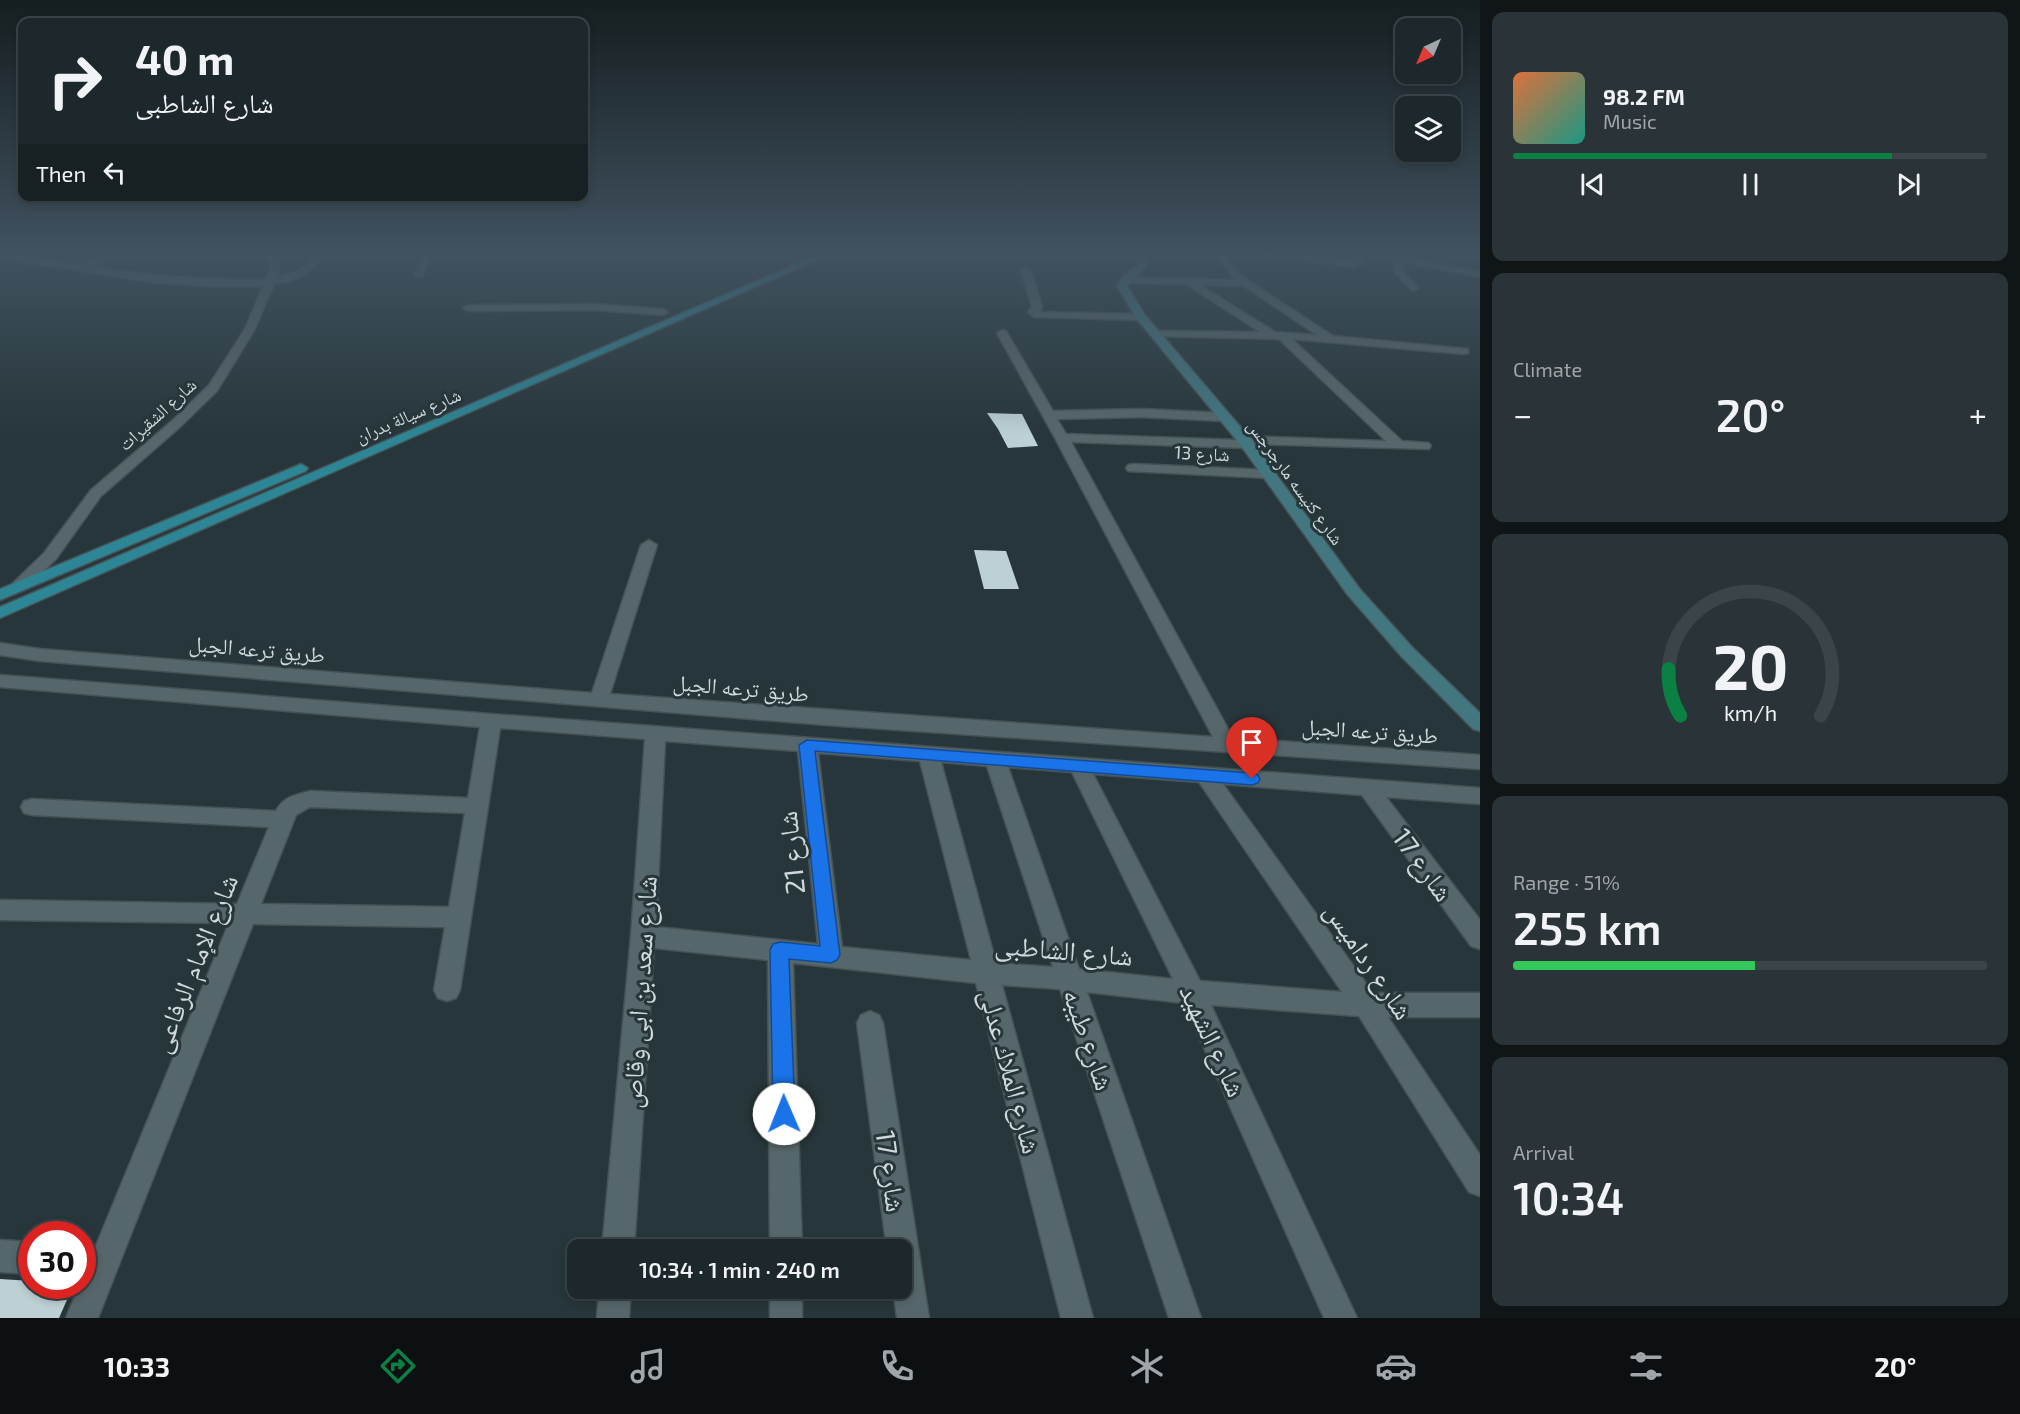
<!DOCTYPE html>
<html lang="en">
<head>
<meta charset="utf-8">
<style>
	:root { --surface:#1d282c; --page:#2a3438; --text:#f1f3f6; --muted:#a0a6a9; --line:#3b4448; --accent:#0b8043 }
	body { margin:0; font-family:"Exo 2","Noto Naskh Arabic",sans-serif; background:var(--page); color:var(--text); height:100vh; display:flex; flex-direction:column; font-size:22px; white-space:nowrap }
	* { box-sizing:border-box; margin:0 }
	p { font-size:20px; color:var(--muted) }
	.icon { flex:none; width:33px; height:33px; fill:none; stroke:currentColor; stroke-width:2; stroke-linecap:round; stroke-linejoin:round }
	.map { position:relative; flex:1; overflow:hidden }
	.sheet { display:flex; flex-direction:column; gap:12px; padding:12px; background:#101618; width:540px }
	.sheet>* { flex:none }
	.guide { position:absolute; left:18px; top:18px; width:570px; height:183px; border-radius:12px; box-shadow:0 3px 9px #0003,0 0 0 2px var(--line); background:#1d282c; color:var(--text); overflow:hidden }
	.needle { width:39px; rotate:224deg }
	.tools { position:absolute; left:1395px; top:18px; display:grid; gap:12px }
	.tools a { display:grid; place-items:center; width:66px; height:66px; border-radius:12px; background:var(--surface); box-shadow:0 3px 9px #0003,0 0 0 2px var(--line); font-size:30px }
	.speed { position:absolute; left:18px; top:1221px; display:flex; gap:12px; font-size:30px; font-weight:700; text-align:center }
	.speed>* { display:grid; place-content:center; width:78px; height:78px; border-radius:50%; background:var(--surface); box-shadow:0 3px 9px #0003,0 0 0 2px var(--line); line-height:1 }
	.speed .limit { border:9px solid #d22; background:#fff; color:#111 }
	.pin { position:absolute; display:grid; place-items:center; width:51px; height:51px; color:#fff; margin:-62px -26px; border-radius:50% 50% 50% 0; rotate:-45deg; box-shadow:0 0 6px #0007 }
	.pin .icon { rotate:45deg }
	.me { position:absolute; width:66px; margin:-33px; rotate:359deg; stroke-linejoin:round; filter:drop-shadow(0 0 4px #0008) }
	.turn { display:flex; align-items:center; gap:21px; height:126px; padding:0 18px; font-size:27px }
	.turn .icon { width:78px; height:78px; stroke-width:2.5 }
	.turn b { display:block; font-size:42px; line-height:51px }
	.then { display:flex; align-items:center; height:57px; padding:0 18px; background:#0003; gap:12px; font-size:22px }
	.big { font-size:45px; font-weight:600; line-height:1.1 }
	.sheet .tile { flex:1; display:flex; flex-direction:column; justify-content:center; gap:9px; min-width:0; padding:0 21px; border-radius:12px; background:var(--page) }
	.sheet .dial { align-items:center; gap:0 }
	.dial svg { height:156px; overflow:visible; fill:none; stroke:var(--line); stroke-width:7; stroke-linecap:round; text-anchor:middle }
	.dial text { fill:var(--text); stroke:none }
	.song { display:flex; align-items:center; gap:18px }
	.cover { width:72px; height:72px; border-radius:9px; background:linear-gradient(135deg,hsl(20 70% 55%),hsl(170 70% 35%)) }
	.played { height:6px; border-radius:3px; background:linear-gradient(90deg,var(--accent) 80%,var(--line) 80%) }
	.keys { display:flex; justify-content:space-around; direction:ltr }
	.heat { display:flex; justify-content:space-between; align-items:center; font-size:33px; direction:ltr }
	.charge { height:9px; border-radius:4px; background:linear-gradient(90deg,#34c759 51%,var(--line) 0) }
	.trip { position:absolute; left:567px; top:1239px; width:345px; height:60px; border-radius:12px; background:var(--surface); box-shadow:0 3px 9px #0003,0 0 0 2px var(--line); font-weight:600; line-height:60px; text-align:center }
	.menu { display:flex; height:96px; justify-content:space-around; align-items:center; background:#0c1012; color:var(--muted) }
	.menu .icon { width:42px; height:42px }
	.menu .selected { color:var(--accent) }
	.menu b { font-size:27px; color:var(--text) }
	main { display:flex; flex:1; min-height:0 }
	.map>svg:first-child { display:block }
</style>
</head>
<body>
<main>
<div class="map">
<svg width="1480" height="1318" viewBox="0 0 1480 1318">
	<rect width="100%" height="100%" fill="#27363a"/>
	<path fill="#bdd0d4" d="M987 413 1022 414 1038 446 1008 448 998 429Z
		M974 550 1006 551 1019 589H984Z
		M0 1279 32 1281V1286H73L59 1318H0Z"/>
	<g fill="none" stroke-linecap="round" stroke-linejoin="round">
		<g stroke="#455255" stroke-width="3">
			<path id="street" d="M0 252 83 265 108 252H118L93 267C151 276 207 280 266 280L270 269V262L254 252H264L277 259 280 269 276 278 298 271 311 260V252H319V260C308 276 293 281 274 284L255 329 217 391 181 426 101 496 56 559 24 590 18 592 10 587 12 584 44 553 91 490 173 420 209 385 245 329 263 286H206L150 282 0 258Z
				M425 252H433L422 277H416L414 275Z
				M575 252 607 254 634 252C620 261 588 262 575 252Z
				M1213 252H1221L1240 275 1333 336 1468 349V353L1464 354 1292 339 1402 441 1429 443 1431 446 1429 449 1253 444 1247 448 1071 442 1233 738 1480 755V769L826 725 40 661 0 655V643L40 649 592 693 641 545 649 540 657 545 610 694 1213 737 1055 438 997 333 1002 330 1006 331 1053 411 1142 409 1224 413 1230 417 1224 421 1142 417 1057 419 1066 434 1238 440 1244 436 1386 441 1279 339 1151 336 1150 334 1155 331 1260 332 1186 284 1125 283 1120 280 1125 277 1235 280ZM1200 285 1244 286 1317 335 1275 332Z
				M1256 252H1279L1352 261 1353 252H1374L1480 271V277L1401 262 1405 274 1418 288 1413 291 1396 274 1392 260 1361 255 1362 263 1354 267 1260 255Z
				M1026 267 1031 270 1042 307 1040 312 1141 314 1146 317 1141 320 1034 317 1028 312 1032 307 1021 270Z
				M595 304 663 309 668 312 663 315 595 310 468 311 463 308 468 305Z
				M1133 464 1269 470 1276 474 1269 478 1128 471 1126 468 1128 465Z
				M0 675 491 714 1480 788V804L1386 797 1480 920V949L1471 946 1362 795 1223 784 1373 993H1480V1017H1388L1480 1155V1196L1469 1192 1359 1016 1211 1005 1357 1318H1324L1184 1003 1087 992 1201 1318H1169L1060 989 1002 985 1093 1318H1061L976 983 793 963 802 1250H770L768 960 654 948 634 1250H602L631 936 645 739 500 728 460 990 456 998 447 1001 438 998 434 990 445 927 253 924 98 1318H66L79 1286H82V1247L95 1248 229 923 0 920V900L237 904 269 827 32 815 24 813 21 807 24 801 32 799 276 811C283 797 295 795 310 791L468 798 480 727 0 687ZM665 741 798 751 818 944 656 927ZM818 753 920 761 971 960 842 947ZM941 762 987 766 1053 967 996 963ZM1008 767 1072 772 1173 979 1079 969ZM1093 774 1199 782 1342 992 1200 981ZM310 807 465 813 449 907 261 904 296 815Z
				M870 1011 879 1015 883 1023 929 1318H897L893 1288H902V1250H887L857 1023 861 1015Z
				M0 1240 32 1242V1274L0 1272Z
				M599 1288H631L629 1318H597Z
				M770 1288H802V1318H770Z"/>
		</g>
		<g stroke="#455255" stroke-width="3">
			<path id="secondary" d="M1139 252H1147L1146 266 1127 286 1145 315 1249 437 1359 588 1413 648 1480 713V731L1473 729 1401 656 1347 594 1239 443 1137 319 1117 286 1124 275 1137 266Z"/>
		</g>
		<g stroke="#455255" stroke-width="3">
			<path id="primary" d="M824 252H835L0 618V607Z
				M301 464 308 468 306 471 0 600V589Z"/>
		</g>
		<use href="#street" fill="#56676b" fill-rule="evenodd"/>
		<use href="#secondary" fill="#427780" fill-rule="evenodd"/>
		<use href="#primary" fill="#2d8695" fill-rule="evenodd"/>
	</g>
	<linearGradient id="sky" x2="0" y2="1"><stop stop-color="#151e20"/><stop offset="0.58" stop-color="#415260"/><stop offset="1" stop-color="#415260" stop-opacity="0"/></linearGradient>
	<rect width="1480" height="436" fill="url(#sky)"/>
	<path fill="#1a73e8" stroke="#114b97" stroke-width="1.5" d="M807 740 1252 773 1258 775 1260 779 1258 783 1252 785 815 751 840 955 837 960 831 963 789 959 795 1114 791 1122 784 1125 776 1122 773 1114 770 950 773 944 780 942 820 946 799 745Z"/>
	<g text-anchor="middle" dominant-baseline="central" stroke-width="6" stroke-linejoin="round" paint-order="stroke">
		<g font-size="18" fill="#cfd8da" stroke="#27363a">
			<text transform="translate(157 414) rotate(-42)">شارع الشقيرات</text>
			<text transform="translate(408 415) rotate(-23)">شارع سيالة بدران</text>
			<text transform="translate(1202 453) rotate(3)">شارع 13</text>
			<text transform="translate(1296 482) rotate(54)">شارع كنيسه مارجرجس</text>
		</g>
		<g font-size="22" fill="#cfd8da" stroke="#27363a">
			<text transform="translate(257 648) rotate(5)">طريق ترعه الجبل</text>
			<text transform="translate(741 687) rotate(5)">طريق ترعه الجبل</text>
			<text transform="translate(1370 730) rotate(4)">طريق ترعه الجبل</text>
		</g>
		<g font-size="27" fill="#cfd8da" stroke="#27363a">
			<text transform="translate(790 853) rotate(-96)">شارع 21</text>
			<text transform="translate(1424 864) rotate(54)">شارع 17</text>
			<text transform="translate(1064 949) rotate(5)">شارع الشاطبى</text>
			<text transform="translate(1370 960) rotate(56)">شارع رداميس</text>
			<text transform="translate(193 963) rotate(-68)">شارع الإمام الرفاعى</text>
			<text transform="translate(638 992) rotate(-86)">شارع سعد بن ابى وقاص</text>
			<text transform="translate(1090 1039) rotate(71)">شارع طيبه</text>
			<text transform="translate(1214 1040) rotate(65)">شارع الشهيد</text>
			<text transform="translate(1012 1071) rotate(75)">شارع الملاك عدلى</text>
			<text transform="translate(892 1171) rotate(82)">شارع 17</text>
		</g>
	</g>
</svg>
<div class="tools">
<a><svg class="needle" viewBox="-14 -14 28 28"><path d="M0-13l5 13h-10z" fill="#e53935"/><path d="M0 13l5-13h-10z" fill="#a0a6a9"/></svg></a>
<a><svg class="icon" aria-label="layers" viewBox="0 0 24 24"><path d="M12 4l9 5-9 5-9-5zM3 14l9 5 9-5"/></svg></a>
</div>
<div class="speed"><div class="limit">30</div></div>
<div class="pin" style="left:1252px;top:779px;background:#d93025"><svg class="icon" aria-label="arrive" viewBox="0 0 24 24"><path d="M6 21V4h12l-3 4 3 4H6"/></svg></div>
<svg class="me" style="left:784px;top:1114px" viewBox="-20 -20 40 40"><circle r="19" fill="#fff"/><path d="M0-13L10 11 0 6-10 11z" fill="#1a73e8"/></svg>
<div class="trip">10:34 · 1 min · 240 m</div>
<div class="guide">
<div class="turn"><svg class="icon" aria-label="right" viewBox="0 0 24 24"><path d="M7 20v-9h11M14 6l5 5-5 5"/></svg><div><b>40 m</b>شارع الشاطبى</div></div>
<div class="then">Then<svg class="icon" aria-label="left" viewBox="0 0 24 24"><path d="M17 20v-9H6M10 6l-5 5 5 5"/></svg></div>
</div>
</div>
<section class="sheet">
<div class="tile">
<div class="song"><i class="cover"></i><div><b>98.2 FM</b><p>Music</p></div></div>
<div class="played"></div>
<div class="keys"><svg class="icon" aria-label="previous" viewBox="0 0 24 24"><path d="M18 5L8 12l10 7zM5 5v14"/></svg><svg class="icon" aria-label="pause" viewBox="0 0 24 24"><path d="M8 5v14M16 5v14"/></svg><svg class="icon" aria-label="next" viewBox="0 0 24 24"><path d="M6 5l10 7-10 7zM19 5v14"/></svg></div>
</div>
<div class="tile"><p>Climate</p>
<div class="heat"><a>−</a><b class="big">20°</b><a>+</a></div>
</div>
<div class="tile dial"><svg viewBox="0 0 100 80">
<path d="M14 69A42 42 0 1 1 86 69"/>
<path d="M14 69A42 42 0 0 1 8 45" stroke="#0b8043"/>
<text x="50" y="56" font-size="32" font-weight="700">20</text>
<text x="50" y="72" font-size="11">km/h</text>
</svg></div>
<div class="tile"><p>Range · 51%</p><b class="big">255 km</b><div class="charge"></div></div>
<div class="tile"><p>Arrival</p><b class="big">10:34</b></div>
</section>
</main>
<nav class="menu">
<b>10:33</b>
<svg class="icon selected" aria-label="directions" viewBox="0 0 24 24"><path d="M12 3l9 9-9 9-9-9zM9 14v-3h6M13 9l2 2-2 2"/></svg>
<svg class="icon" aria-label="music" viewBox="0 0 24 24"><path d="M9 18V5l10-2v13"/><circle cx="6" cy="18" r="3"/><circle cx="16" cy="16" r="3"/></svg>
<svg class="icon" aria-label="phone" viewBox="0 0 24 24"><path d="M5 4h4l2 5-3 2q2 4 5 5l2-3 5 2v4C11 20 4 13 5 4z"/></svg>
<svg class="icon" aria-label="climate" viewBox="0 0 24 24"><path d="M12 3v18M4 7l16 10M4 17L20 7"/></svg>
<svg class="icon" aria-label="car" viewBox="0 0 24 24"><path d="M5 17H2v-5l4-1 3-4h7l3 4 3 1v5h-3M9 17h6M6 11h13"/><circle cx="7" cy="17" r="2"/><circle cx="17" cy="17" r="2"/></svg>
<svg class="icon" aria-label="filters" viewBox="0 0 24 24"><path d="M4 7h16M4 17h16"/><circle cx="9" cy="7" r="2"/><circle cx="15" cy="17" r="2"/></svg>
<b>20°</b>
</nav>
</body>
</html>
